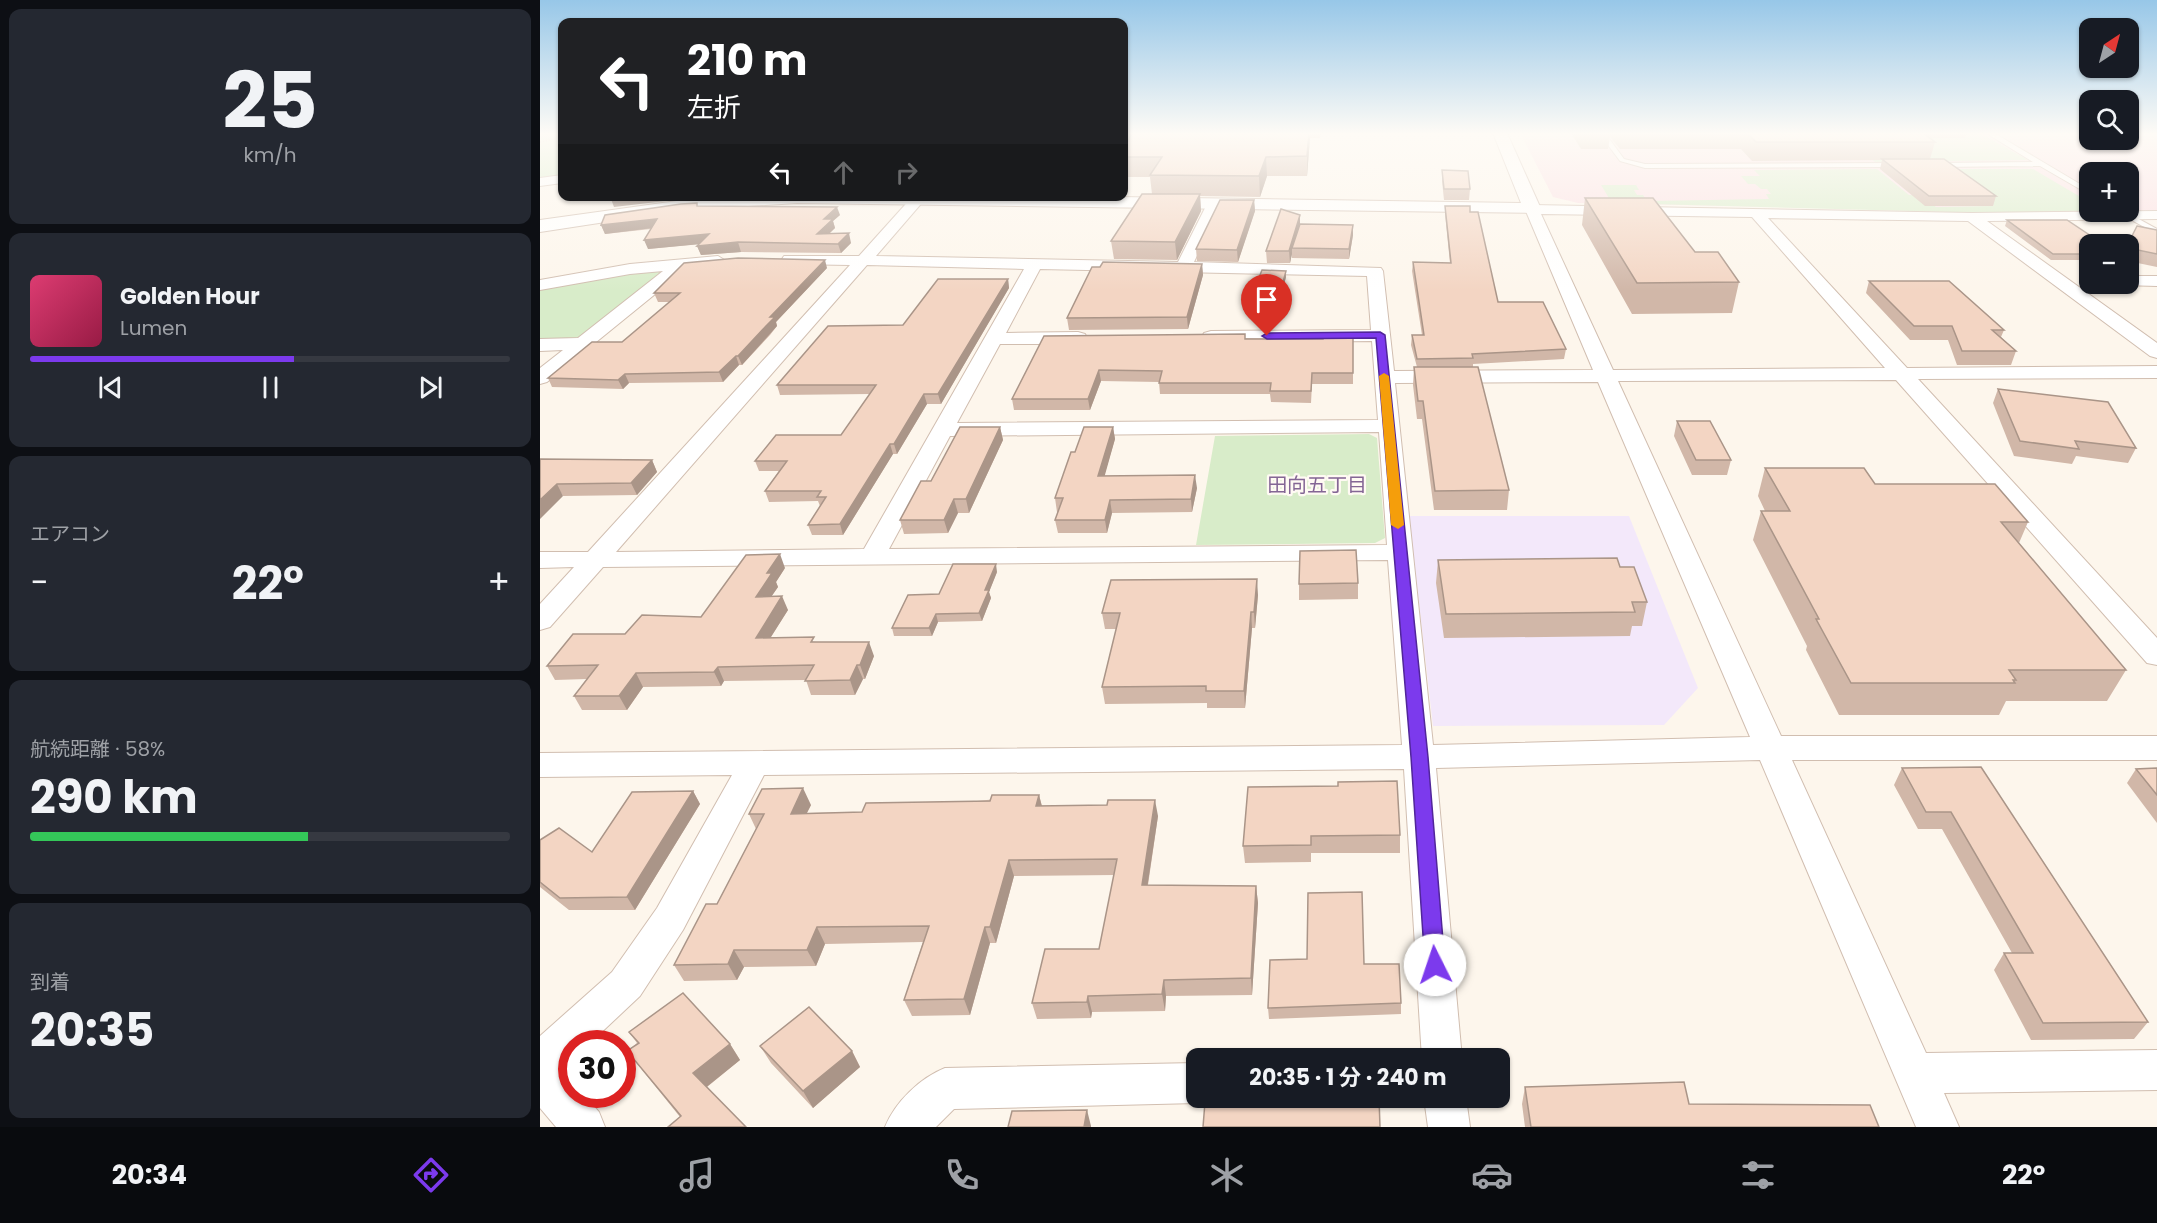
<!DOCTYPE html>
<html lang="ja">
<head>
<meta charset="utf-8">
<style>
	:root { --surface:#171b24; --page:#242831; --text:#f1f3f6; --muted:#9ea1a6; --line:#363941; --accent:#7c3aed }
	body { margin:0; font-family:Poppins,"Noto Sans JP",sans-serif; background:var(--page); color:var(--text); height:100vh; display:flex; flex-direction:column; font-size:22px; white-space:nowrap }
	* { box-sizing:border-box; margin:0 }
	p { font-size:20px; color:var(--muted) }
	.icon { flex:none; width:33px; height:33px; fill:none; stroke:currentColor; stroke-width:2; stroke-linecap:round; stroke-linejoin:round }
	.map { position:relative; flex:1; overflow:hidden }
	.side { display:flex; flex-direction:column; gap:9px; padding:9px; background:#0d0f14; width:540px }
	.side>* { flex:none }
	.banner { position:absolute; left:18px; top:18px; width:570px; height:183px; border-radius:12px; box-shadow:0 2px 4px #0004; background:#202124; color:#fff; overflow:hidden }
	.needle { width:39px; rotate:36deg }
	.tools { position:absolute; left:1539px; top:18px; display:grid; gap:12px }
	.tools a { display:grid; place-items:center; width:60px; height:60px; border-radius:12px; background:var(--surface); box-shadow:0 2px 4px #0004; font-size:30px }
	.speed { position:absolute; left:18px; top:1030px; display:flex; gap:12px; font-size:30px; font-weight:700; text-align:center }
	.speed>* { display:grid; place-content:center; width:78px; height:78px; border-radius:50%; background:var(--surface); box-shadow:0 2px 4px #0004; line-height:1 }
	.speed .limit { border:9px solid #d22; background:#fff; color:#111 }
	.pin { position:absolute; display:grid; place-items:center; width:51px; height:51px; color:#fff; margin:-62px -26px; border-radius:50% 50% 50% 0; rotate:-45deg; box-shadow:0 0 6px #0007 }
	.pin .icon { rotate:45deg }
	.me { position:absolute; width:66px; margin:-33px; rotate:356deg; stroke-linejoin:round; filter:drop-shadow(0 0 4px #0008) }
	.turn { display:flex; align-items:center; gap:21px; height:126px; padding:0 30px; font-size:27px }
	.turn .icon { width:78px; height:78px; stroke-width:2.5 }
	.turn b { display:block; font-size:42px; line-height:51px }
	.lanes { display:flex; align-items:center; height:57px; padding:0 30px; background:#0003; justify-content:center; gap:30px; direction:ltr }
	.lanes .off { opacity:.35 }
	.big { font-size:45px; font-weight:700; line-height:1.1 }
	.side .tile { flex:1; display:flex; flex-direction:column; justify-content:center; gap:9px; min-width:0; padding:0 21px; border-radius:12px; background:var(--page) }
	.side .dial { align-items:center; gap:0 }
	.dial b { font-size:78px; line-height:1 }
	.song { display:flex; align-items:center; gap:18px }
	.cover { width:72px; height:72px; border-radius:9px; background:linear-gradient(135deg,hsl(340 70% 55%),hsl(340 70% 35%)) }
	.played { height:6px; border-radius:3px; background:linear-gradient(90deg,var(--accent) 55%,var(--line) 55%) }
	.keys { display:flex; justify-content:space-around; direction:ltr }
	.heat { display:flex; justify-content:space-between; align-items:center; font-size:33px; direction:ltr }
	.charge { height:9px; border-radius:4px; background:linear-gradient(90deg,#34c759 58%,var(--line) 0) }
	.trip { position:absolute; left:646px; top:1048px; width:324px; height:60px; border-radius:12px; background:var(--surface); box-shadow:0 2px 4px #0004; font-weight:700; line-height:60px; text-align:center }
	.menu { display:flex; height:96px; justify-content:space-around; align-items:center; background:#090b0e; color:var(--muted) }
	.menu .icon { width:42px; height:42px }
	.menu .on { color:var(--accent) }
	.menu b { font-size:27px; color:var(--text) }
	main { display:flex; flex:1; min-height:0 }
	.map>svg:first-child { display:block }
</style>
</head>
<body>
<main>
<section class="side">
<div class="tile dial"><b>25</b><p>km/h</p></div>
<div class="tile">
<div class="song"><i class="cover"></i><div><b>Golden Hour</b><p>Lumen</p></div></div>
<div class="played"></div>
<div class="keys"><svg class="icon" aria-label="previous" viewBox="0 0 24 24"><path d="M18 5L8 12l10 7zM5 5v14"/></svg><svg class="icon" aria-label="pause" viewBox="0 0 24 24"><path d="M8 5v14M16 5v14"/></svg><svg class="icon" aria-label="next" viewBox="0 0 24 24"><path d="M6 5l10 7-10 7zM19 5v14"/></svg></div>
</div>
<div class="tile"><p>エアコン</p>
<div class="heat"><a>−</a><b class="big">22°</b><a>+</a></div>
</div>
<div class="tile"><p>航続距離 · 58%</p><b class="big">290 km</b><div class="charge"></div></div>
<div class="tile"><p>到着</p><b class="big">20:35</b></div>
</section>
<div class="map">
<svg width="1617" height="1127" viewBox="0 0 1617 1127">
	<rect width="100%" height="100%" fill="#fdf6ec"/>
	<path fill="#f3e8fa" d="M869 516H1089L1158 688 1124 725 893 726Z"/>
	<path fill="#fbdfe3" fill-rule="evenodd" d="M980 133H1549L1550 140H1588L1589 133H1617V212L1451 214 1439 211 1038 203 1013 197ZM1550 172H1588V212H1550Z"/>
	<path fill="#d8ecc9" d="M0 133H22V176L0 179Z
		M1298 133H1440L1488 160 1335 162Z
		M1337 169 1369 195H1389V201L1396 207 1454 206 1433 191 1416 169H1493L1549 202 1550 212H1564L1449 213 1072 203 1061 185H1096L1099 190H1094L1097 195H1103L1107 201 1229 199 1226 194H1231L1227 189H1221L1215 184H1208L1201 176H1220L1214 170Z
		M116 270 123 272 44 335 30 340H0V288Z
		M829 434 837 438 845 538 835 543 656 545 675 436Z"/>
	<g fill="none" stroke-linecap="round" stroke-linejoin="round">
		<g stroke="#d1beb0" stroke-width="2">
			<path id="service" d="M1059 133H1065L1084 159 1105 164 1359 163 1362 165 1359 167 1105 168 1080 161Z
				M1446 133H1454L1550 190V195L1500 166 1396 167 1393 165 1396 163 1493 162Z
				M1577 212H1586L1617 229V234Z"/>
		</g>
		<g stroke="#d1beb0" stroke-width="2">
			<path id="minor" d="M22 175V183L0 186V178Z
				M373 196 386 198 336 256 638 262 667 204 669 201H679L681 204 654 262 841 268 843 271 854 371 1053 370 985 209 992 205 1432 213 1617 211V219L1447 221 1617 343V358L1610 356 1428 221 1228 218 1367 368 1617 366V378L1378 379 1617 638V665L1607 663 1356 380 1078 381 1241 736H1617V760H1252L1386 1053 1617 1050V1090L1404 1093 1419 1127H1376L1220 760 896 768 922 1059H882L864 769 224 775 143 930 100 996 49 1044H32V1061L22 1070 32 1081V1095H44L59 1112 65 1127H16L0 1108V1036L72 972 117 908 192 775 0 777V753L862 745 848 560 63 567 10 627 0 630V604L34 567 0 568V552H48L310 265 250 264 244 262 242 259 244 256H319ZM1001 214 1212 217 1345 368 1073 370ZM327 265 484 269 324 549 76 552ZM500 269 827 276 831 330 671 331 664 333 662 337 664 341 671 343 832 341 838 420 417 423 460 344H538L545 342 547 338 545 334 538 332 466 333ZM1058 382 1210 737 893 745 855 383ZM839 432 847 545 349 549 410 436Z
				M178 256 186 261 184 264 146 269 7 382 0 384V368L23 350 0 351V339L38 338 123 271 90 274 0 290V280L90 264Z
				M1588 276H1617V286L1582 285 1588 284Z
				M657 1063V1098H670L657 1103 414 1109 396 1127H345C355 1102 380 1078 405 1068Z
				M884 1098H926L930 1127H888Z"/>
		</g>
		<g stroke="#d1beb0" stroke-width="2">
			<path id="tertiary" d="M953 133H967L1001 209 998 213 257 203 144 210 0 232V220L144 200 196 196H510L981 203Z"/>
		</g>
		<path stroke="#d9b8a5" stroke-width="2" stroke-dasharray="1 2" stroke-linecap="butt" d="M0 142 22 137"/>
		<use href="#service" fill="#fff" fill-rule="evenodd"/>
		<use href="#minor" fill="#fff" fill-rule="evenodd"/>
		<use href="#tertiary" fill="#fff" fill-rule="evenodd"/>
	</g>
	<path fill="#d1b7a8" d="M592 133H781L780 138H770L767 176H727L720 197 660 196 661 211 637 260 574 259 571 241 612 194 610 177H584V149Z
		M1031 133H1427L1425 138H1390L1395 142 1390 159 1456 196 1453 206H1385L1340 169 1342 160 1212 161 1201 149H1080L1070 137 1068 149H1041Z
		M902 170 930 189 929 200H904L902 181Z
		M1045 198 1155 252 1199 282 1192 313 1092 314 1042 225Z
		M714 200 715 211 698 262 657 261 656 249Z
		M158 206 300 215 293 221 295 228 289 234 311 243 301 253 201 252 161 255 157 246 159 244 108 249 111 229 65 234 61 225Z
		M905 206 930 212 958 302 1026 349 1024 359 933 364V367L969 490 967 510H894L882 419H877L873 385 874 367H877L871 345 872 335H882L872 271 873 262 910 263 905 214Z
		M760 215V224L813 235 809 259 752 258V254L750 263H727L726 251Z
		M1467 220 1550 244V260H1511L1465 226Z
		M1617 230V267L1588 261V244Z
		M662 264 663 275 648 329 529 330 527 318 560 267Z
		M287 268 236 322 237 326 230 335 202 365H199L183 382 89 383 83 389 12 387 8 378 82 342 130 302H118L114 293Z
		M746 271V277L742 292H717L716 285Z
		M468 279 469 288 401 404H387L357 454H353L303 535H272L268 525 280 506 278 501 229 502 225 491 239 471H219L215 461 301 435 330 394 240 395 237 385 363 325Z
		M1329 281 1464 330 1461 337 1476 351 1471 365H1417L1408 340H1370L1326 293Z
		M813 333V384H772L771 403 731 402 730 394H620L619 382 561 381 550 410H474L472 399 504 336 783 339Z
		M1458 389 1596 448 1588 463 1536 456 1532 464 1474 456 1453 403Z
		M1137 421 1191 460 1187 475H1152L1134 436Z
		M460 427 463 440 429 513H418L408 533 364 534 360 520 391 481Z
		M573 427 575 439 564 476 657 488 652 512 572 513 567 533H518L515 520 518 512H517L515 498 535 452Z
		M0 459 112 460 117 472 97 495 23 496Z
		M1225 468 1335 484 1488 522 1479 543 1586 670 1567 701H1466L1459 715H1299L1266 650 1267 646 1213 540 1221 511H1225L1218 496Z
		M898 560 1080 567 1107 602 1102 626H1092L1090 636 904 638 896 583Z
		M245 568 236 582 238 587 231 597 248 610 231 637 276 642 334 656 325 679H323L315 695H271L266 680 184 681 181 686 103 687 87 710H42L34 696 47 679 15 680 7 666 85 634 161 617Z
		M457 572 449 592 451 598 442 621 398 622 392 636H354L352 628 399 594Z
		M818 583V599L759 600V584Z
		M718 595 715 628H712L705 708H667V703L565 704 562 687 576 629H565L562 613Z
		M1441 767 1608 1022 1594 1039 1491 1040 1454 970 1464 953H1472L1402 829H1378L1354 785 1362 768Z
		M1617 768V823L1587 783 1596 769Z
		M708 787 860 835V853H771V862L705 863 703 846Z
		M153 791 160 804 95 910H29L0 887V840L52 852Z
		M499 795 502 806 618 816 608 885 716 886 718 903 712 995 626 996 625 1011 552 1012 551 1018 497 1019 492 1003 559 949 574 875 474 876 456 943H450L430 1015 372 1016 364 1000 383 942 285 944 276 966 204 967 197 980 144 981 134 965 177 904 216 829 209 814 271 805 267 813 322 812Z
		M824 964 861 1003V1014L729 1019 728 1008Z
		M89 1032 190 1044 200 1060 167 1087 140 1117 87 1051 97 1043Z
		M220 1046 312 1051 320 1067 273 1108 231 1063Z
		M985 1087 1149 1104 1339 1127H985L982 1104Z"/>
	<path fill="#aa9588" d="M769 133H770V138L767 176V156Z
		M726 157 727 176 720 197 719 176Z
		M660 194 661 211 637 260 635 242Z
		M95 196 160 197 74 207 71 199Z
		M714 200 715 211 698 262 697 250Z
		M297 207 300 215 293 221 295 228 279 243 277 234 284 219Z
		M760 215V226L752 248V254L750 263 749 251Z
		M117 219 121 227 65 234 61 225Z
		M813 225V235L809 259V249Z
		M309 233 311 243 301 253 298 244Z
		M169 234 172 243 108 249 104 240Z
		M198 242 201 252 161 255 157 246Z
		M285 260 287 268 236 322 237 326 202 365 198 356 230 317Z
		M662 264 663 275 648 329 647 317Z
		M746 271V277L742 292V286Z
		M468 279 469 288 401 404 398 394Z
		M196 356 199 365 183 382 179 372Z
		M559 370 561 381 550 410 548 399Z
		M85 374 89 383 83 389 78 380Z
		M384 394 387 404 357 454 354 444Z
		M460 427 463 440 429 513 426 499Z
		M573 427 575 439 561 489 558 476Z
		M350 444 353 454 303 535 300 524Z
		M112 460 117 472 97 495 91 483Z
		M655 475 657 488 652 512 651 499Z
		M17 484 23 496 0 519V500Z
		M414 499 418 513 408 533 404 520Z
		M570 500 572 513 567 533 565 520Z
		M240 554 245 568 236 582 238 587 222 610 216 597 227 573Z
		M456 564 457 572 449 592 451 598 442 621 439 613 445 590Z
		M717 579 718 595 715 628 714 612Z
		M242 596 248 610 222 651 216 638Z
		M711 612 712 628 705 708 704 691Z
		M396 614 398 622 392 636 389 628Z
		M329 642 334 656 325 679 320 665Z
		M317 665 323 679 315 695 310 680Z
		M178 667 184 681 181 686 174 672Z
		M96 673 103 687 87 710 79 696Z
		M263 788 271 805 258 830 251 814Z
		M153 791 160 804 95 910 87 897Z
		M499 795 503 811 496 806Z
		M615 800 618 816 605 902 602 885Z
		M469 860 474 876 456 943 450 927Z
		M716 886 718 903 712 995 711 978Z
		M277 927 285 944 276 966 267 950Z
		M445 927 450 943 430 1015 424 999Z
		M194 950 204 967 197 980 188 964Z
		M624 980 626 996 625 1011 622 994Z
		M548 996 552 1012 551 1018 547 1002Z
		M190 1044 200 1060 164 1089 153 1073Z
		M312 1051 320 1067 273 1108 263 1091Z
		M547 1110 551 1126V1127H544Z"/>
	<path fill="#f3d5c3" stroke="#aa9588" stroke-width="1.5" d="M592 133H769L767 156 726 157 719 176 610 175 622 157H584V149Z
		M1207 133H1383L1395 142H1216Z
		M1342 159H1404L1456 196H1389Z
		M902 170 928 171 930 189H904Z
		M602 194H660L635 242 571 241Z
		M72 196H95L71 199Z
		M1045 198H1113L1155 252H1178L1199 282 1097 283Z
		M680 200H714L697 250 656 249Z
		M157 203V206L297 207 284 219H293L277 234 309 233 298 244 198 242 157 246 169 234 104 240 117 219 61 225 65 215 141 204Z
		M905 206H930V212H938L958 302H1003L1026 349 932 354 933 358 877 359 872 335H884L873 262 911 263Z
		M741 209 760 215 749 251H726Z
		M1467 220H1527L1563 244H1550V254H1513Z
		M760 224 813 225 809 249 752 248Z
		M1597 226 1617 230V254L1588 248V244Z
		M198 258 285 260 230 317H235L226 326 198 356H196L179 372 85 374 78 380 8 378 52 342H82L140 293H114L144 263Z
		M563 262 662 264 647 317 527 318 552 267H560Z
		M722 270 746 271 742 286 716 285Z
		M398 279H468L398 394H384L354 444H350L300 524 268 525 286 497H277L281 491H225L247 461H215L236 435H301L336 385H237L288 326 363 325Z
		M1329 281H1409L1464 330H1452L1476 351H1422L1412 326H1374Z
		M783 333H813V373H772L771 391H730L731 383H619L622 371 559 370 548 399H472L504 336 705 334V339H783Z
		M874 367H938L969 490 895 491 883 401H878Z
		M1458 389 1568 402 1596 448 1535 441 1539 449 1480 441Z
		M1137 421H1170L1191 460H1156Z
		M420 427H460L426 499H414L404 520H360L381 481H391Z
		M544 427H573L558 476 655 475 651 499 570 500 565 520H515L523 498H515L531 452H535Z
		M0 459 112 460 91 483 17 484 0 500Z
		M1225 468H1324L1335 484H1455L1488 522H1461L1586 670H1469L1476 680H1473L1475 683H1311L1276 619H1279L1221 511H1250Z
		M816 550 818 583 759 584 760 551Z
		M240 554 227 573H232L216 597 242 596 216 638 274 637 271 642H329L320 665H317L310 680 265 681 274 665 178 667 174 672 96 673 79 696H34L58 665 7 666 33 634H85L102 615 161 617 206 555Z
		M1077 558 1080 567H1094L1107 602H1092L1095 612 906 614 898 560Z
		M413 564H456L445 590H449L439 613 396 614 389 628H352L368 595 399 594Z
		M717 579 714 612H711L704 691H666V686L562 687 580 613H562L571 580Z
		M1441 767 1608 1022 1503 1023 1464 953H1493L1411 812H1386L1362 768Z
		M1617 768V795L1596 769Z
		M857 781 860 835 771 836V845L703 846 708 787 798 786V782Z
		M263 788 251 814 322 812 326 803 450 801 452 795H499L496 806 567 805 568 800H615L602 885 716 886 711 978 624 980 622 994 548 996 547 1002 492 1003 505 949H559L577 859 469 860 450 927H445L424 999 364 1000 389 926 277 927 267 950H194L188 964 134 965 166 904H177L224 814H209L222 789Z
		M153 791 87 897 20 898 0 882V840L19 828 52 852 92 792Z
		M822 892 824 964H859L861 1003 728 1008 730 960 767 959 768 893Z
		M143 993 190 1044 153 1073 206 1127H128L141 1116 87 1051 99 1043 89 1032Z
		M269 1007 312 1051 263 1091 220 1046Z
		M1144 1082 1149 1104 1330 1105 1339 1127H991L985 1087Z
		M768 1098H839L840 1127H663L665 1102 768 1101Z
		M547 1110 544 1127H468L472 1111Z"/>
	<linearGradient id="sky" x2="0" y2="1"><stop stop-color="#97c7e8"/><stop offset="0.46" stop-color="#fefbf6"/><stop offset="1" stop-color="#fefbf6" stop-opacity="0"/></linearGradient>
	<rect width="1617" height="291" fill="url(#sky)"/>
	<path fill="#7c3aed" stroke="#51269a" stroke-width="1.5" d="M840 332 845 335 888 757 905 965 902 971 895 974 888 971 885 965 871 757 836 338 727 339 722 336 727 333Z"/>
	<path fill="#f59e0b" d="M844 373 849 376 864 525 858 529 851 525 839 376Z"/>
	<g text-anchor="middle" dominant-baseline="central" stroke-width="4.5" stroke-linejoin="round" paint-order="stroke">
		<g font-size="20" fill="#846695" stroke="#fffaf3">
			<text x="777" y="485">田向五丁目</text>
		</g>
	</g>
</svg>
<div class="tools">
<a><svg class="needle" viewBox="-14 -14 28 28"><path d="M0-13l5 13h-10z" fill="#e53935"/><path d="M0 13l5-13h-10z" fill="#9ea1a6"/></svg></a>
<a><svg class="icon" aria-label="search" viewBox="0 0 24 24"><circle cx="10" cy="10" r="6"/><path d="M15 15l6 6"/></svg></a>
<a>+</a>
<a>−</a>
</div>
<div class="speed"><div class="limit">30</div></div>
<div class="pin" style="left:727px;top:336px;background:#d93025"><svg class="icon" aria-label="arrive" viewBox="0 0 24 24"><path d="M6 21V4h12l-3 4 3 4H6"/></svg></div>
<svg class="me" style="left:895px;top:965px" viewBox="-20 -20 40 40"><circle r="19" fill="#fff"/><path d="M0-13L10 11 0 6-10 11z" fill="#7c3aed"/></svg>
<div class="trip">20:35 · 1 分 · 240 m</div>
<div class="banner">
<div class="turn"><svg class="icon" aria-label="left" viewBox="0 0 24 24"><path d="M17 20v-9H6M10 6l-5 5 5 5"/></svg><div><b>210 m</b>左折</div></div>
<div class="lanes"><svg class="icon" aria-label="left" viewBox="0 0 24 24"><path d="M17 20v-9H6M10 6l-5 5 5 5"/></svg><svg class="icon off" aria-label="ahead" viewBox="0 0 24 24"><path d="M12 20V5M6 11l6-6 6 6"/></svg><svg class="icon off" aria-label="right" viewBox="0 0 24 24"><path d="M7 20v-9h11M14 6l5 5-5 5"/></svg></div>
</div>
</div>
</main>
<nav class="menu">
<b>20:34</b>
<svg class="icon on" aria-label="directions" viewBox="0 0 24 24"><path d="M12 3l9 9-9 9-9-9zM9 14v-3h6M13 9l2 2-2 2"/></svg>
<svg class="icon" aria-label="music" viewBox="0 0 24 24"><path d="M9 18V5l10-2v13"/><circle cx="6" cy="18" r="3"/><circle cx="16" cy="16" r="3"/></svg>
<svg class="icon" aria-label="phone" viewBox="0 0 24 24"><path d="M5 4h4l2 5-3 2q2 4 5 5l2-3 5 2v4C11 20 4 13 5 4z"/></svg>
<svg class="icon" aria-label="climate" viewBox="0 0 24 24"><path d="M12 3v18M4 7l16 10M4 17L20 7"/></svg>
<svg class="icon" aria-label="car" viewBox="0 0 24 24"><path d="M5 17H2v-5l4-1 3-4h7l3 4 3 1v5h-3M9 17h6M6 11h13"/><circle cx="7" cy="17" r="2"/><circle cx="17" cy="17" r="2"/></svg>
<svg class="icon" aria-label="filters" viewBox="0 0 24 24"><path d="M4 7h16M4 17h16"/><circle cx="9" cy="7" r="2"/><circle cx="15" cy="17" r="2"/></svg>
<b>22°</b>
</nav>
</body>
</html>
